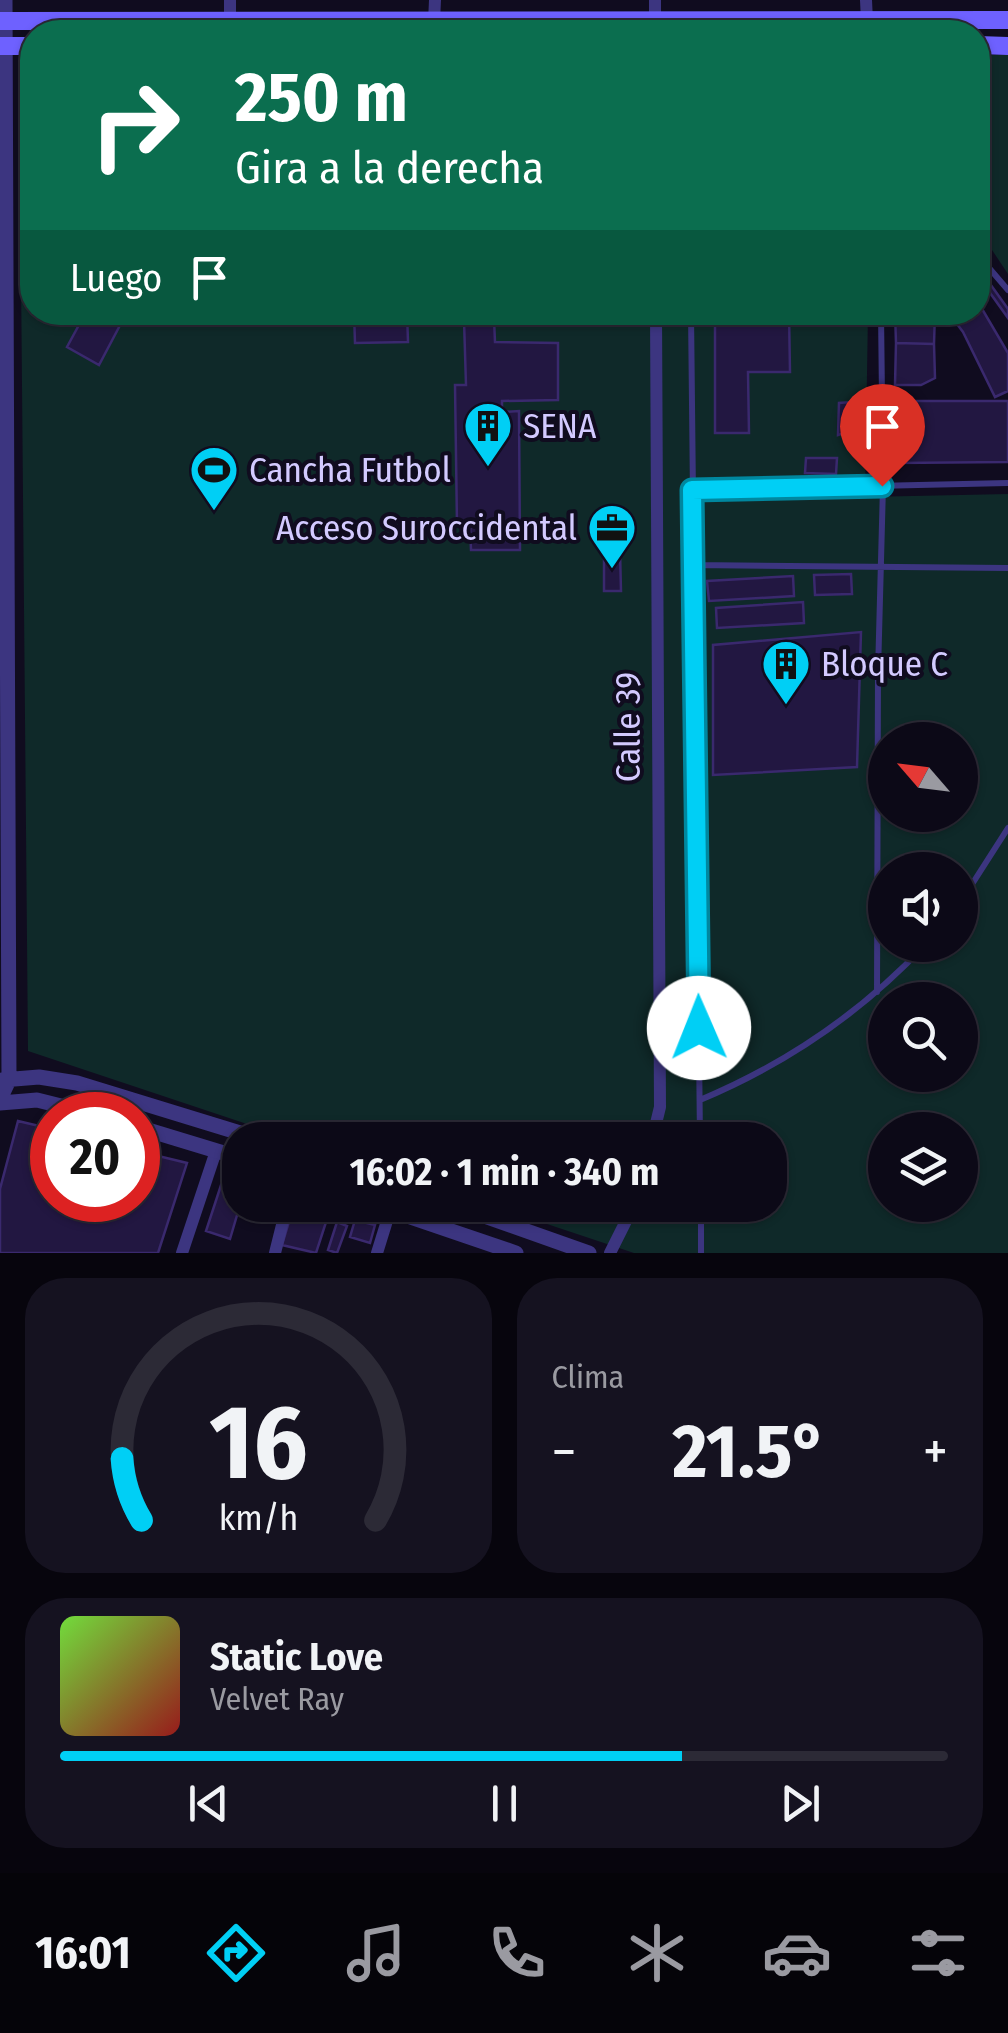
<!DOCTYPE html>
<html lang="es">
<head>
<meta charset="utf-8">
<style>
	:root { --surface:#0c0917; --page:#151220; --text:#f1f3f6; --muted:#9a9aa1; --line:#2c2a36; --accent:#00cff5 }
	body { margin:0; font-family:"Fira Sans Condensed",sans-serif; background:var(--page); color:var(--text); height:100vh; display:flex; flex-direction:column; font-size:38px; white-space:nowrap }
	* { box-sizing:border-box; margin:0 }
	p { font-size:32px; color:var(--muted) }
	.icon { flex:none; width:55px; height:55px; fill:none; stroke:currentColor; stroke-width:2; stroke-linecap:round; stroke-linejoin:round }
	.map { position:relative; height:1253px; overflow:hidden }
	.details { display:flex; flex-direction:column; gap:25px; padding:25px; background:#07050d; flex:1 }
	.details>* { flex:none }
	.top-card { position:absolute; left:20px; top:20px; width:970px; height:305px; border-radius:40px; box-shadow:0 2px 8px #0004,0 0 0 2px var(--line); background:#0b6e4f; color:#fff; overflow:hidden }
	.needle { width:65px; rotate:298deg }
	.fabs { position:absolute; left:868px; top:722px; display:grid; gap:20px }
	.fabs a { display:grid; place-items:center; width:110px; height:110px; border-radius:50%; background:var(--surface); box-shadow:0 2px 8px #0004,0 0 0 2px var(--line); font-size:50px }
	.speed { position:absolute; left:30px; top:1092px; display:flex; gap:20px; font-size:50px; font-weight:700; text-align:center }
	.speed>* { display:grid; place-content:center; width:130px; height:130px; border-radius:50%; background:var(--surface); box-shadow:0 2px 8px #0004,0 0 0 2px var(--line); line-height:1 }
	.speed .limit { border:15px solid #d22; background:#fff; color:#111 }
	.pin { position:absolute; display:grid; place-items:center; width:85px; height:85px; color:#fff; margin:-102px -42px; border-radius:50% 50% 50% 0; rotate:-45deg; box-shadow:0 0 10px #0007 }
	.pin .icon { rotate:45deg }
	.me { position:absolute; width:110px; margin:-55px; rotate:359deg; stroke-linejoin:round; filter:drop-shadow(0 0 8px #0008) }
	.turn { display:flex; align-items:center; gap:35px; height:210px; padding:0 50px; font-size:45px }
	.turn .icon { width:130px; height:130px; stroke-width:2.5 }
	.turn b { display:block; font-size:70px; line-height:85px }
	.then { display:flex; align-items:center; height:95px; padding:0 50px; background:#0003; gap:20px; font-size:38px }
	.big { font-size:75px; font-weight:700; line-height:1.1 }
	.details .card { flex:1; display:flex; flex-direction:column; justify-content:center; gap:15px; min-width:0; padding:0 35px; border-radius:40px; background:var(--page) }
	.details .dial { align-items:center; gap:0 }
	.dial svg { height:260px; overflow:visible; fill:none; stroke:var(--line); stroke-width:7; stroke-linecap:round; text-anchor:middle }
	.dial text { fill:var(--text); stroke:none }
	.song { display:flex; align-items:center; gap:30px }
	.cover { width:120px; height:120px; border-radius:15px; background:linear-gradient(135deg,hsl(100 70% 55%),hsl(0 70% 35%)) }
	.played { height:10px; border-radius:5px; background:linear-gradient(90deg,var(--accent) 70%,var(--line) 70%) }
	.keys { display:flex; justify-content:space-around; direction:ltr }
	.heat { display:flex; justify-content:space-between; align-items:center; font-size:55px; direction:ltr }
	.details .tiles { flex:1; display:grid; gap:25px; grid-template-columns:1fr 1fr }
	.card:last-child { grid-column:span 2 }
	.trip { position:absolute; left:222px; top:1122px; width:565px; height:100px; border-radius:40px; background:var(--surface); box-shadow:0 2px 8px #0004,0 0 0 2px var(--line); font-weight:700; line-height:100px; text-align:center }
	.dock { display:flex; height:160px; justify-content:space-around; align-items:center; background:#050409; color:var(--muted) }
	.dock .icon { width:70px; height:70px }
	.dock .current { color:var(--accent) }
	.dock b { font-size:45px; color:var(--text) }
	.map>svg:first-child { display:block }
</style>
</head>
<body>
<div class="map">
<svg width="1008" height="1253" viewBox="0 0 1008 1253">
	<rect width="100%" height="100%" fill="#100c1f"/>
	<path fill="#0f2929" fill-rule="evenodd" d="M19 53H32V312L868 313 865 497 1008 494V1253H634L490 1205H770V1140H295L28 1051ZM885 740H960V815H885ZM885 870H960V945H885ZM885 1000H960V1075H885ZM885 1130H960V1205H885Z
		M978 55H1008V274L988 244 978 237Z"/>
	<path fill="#221741" stroke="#3a296e" stroke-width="2.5" d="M978 267 1008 309V318L978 276Z
		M978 302 1008 353V391L995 397 963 332 948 312H978Z
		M86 312H127L99 365 67 347Z
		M179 312H209V323H179Z
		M354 312H407L408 342 355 343Z
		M715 312H789L790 372H748L749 433H715Z
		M895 312H935L934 344 896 343Z
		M494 319 495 342 558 343V400L502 401V412L519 411 520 550H471L470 525H457L455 385H466L464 320Z
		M896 343 934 344 935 378 921 385H895Z
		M895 401H1008V462L895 463Z
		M852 402 851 431 838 435 839 403Z
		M806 458H837L836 474 805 473Z
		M806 458H837L836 474 805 473Z
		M604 551H620L621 591H604Z
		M851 574 852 594 815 595 814 575Z
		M793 576 794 596 709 601 707 581Z
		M803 602 804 623 717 628 716 608Z
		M861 632 857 767 713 775V645Z
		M18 1121 52 1129V1200H138V1151L187 1163 158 1253H0V1189Z
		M224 1176 240 1182V1205L230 1239 206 1231Z
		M294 1205 329 1213 316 1253 282 1245Z
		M355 1220 375 1225 370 1243 350 1237Z
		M337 1222 347 1226 337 1253 328 1250Z"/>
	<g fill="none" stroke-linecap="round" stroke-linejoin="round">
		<path stroke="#3c3580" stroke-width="6" d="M978 255 1008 290
			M691 312 700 1140
			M693 490 1008 483
			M693 565 1008 568
			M960 903 1008 828
			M877 992 878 673 883 486 881 312
			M700 1100C786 1064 861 1013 925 945
			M701 1205V1253"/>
		<path stroke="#3c3580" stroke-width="12" d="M230 0V32
			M866 0 867 21
			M434 22 435 0
			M655 32V0
			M652 1140 660 1107 656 312
			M182 1253 216 1151
			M275 1253 287 1205
			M377 1253 390 1211
			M610 1253 634 1205"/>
		<path stroke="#3c3580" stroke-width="15" d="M2 1080 39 1077 77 1083 263 1140
			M0 1099 9 1080 5 0
			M0 1103 37 1100 97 1115
			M138 1127 240 1158
			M375 1205 516 1253
			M453 1205 589 1253"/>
		<path stroke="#6e61ff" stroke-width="18" d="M0 21 1008 20
			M978 45 1008 46
			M0 46H32"/>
	</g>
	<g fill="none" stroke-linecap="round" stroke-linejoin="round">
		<g stroke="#00879f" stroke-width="25">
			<path id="route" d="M699 1028 692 490 882 486"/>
		</g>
		<use href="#route" stroke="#00cff5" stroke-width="18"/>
	</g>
	<defs>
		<g id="building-pin" transform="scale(2.5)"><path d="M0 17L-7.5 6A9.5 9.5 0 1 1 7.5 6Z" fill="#00cff5" stroke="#100c1f"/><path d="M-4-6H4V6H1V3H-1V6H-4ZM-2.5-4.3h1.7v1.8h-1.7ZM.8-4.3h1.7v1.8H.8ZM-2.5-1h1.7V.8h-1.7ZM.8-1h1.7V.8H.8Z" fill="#111"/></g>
		<g id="stadium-pin" transform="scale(2.5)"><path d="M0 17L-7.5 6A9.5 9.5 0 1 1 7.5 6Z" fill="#00cff5" stroke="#100c1f"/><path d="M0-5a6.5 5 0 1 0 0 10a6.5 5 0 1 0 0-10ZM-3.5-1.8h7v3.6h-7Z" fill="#111"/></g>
		<g id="office-pin" transform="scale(2.5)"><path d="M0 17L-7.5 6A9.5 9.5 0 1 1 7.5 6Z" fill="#00cff5" stroke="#100c1f"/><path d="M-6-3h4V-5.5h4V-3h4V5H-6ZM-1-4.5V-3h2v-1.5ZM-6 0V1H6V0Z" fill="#111"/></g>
	</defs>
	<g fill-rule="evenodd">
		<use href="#building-pin" x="488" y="426"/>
		<use href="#stadium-pin" x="214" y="470"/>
		<use href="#office-pin" x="612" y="528"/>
		<use href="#building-pin" x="786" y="664"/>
	</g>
	<g text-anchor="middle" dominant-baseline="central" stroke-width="8" stroke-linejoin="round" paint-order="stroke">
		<g font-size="35" fill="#d3caff" stroke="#100c1f" text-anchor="start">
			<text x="523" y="426">SENA</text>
			<text x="249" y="470">Cancha Futbol</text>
			<text x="577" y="528" text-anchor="end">Acceso Suroccidental</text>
			<text x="821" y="664">Bloque C</text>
		</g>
		<g font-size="35" fill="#d3caff" stroke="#100c1f">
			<text transform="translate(628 727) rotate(-90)">Calle 39</text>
		</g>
	</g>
</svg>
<div class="fabs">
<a><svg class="needle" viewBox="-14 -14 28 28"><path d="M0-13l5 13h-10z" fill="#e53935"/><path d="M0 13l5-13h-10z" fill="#9a9aa1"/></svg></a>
<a><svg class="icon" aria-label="sound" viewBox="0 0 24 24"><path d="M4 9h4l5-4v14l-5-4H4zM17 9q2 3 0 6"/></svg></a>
<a><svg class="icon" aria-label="search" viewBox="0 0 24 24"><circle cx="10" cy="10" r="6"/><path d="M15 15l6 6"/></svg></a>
<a><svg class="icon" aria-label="layers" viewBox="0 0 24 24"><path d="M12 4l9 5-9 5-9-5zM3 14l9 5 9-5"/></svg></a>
</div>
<div class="speed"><div class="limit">20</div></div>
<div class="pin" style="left:882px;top:486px;background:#d93025"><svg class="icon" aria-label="arrive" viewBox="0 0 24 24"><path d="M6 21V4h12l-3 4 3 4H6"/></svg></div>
<svg class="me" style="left:699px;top:1028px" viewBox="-20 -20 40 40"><circle r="19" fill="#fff"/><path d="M0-13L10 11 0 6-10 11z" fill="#00cff5"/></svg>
<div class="trip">16:02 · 1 min · 340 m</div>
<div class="top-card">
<div class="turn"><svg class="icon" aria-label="right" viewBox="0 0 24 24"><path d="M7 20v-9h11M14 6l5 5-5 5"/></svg><div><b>250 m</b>Gira a la derecha</div></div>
<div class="then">Luego<svg class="icon" aria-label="arrive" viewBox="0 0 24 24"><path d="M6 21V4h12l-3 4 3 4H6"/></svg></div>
</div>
</div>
<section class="details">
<div class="tiles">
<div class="card dial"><svg viewBox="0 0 100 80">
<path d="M14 69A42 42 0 1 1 86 69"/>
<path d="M14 69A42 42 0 0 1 8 50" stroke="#00cff5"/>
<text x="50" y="56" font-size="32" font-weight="700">16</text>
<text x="50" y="72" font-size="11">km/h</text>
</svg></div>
<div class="card"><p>Clima</p>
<div class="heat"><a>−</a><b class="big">21.5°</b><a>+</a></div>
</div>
<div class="card">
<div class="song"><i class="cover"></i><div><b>Static Love</b><p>Velvet Ray</p></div></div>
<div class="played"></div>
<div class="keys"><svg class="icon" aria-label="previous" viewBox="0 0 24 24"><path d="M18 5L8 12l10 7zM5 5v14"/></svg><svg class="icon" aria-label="pause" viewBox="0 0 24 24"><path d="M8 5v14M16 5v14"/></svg><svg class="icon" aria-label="next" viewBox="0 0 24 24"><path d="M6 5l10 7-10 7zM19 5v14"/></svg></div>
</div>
</div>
</section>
<nav class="dock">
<b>16:01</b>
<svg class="icon current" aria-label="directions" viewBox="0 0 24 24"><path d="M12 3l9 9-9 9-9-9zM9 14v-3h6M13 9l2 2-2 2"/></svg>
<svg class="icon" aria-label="music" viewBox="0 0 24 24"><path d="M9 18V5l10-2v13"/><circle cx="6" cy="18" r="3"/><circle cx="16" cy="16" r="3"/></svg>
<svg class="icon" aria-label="phone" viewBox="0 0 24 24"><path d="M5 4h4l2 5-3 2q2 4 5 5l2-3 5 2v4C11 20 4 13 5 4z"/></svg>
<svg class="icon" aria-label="climate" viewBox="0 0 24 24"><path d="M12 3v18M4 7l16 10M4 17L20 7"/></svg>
<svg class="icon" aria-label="car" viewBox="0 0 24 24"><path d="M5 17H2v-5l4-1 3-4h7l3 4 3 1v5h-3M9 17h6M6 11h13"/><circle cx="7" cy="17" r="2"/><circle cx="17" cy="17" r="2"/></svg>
<svg class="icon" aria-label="filters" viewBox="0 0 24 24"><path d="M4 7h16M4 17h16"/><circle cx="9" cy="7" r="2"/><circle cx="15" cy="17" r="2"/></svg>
</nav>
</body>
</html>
